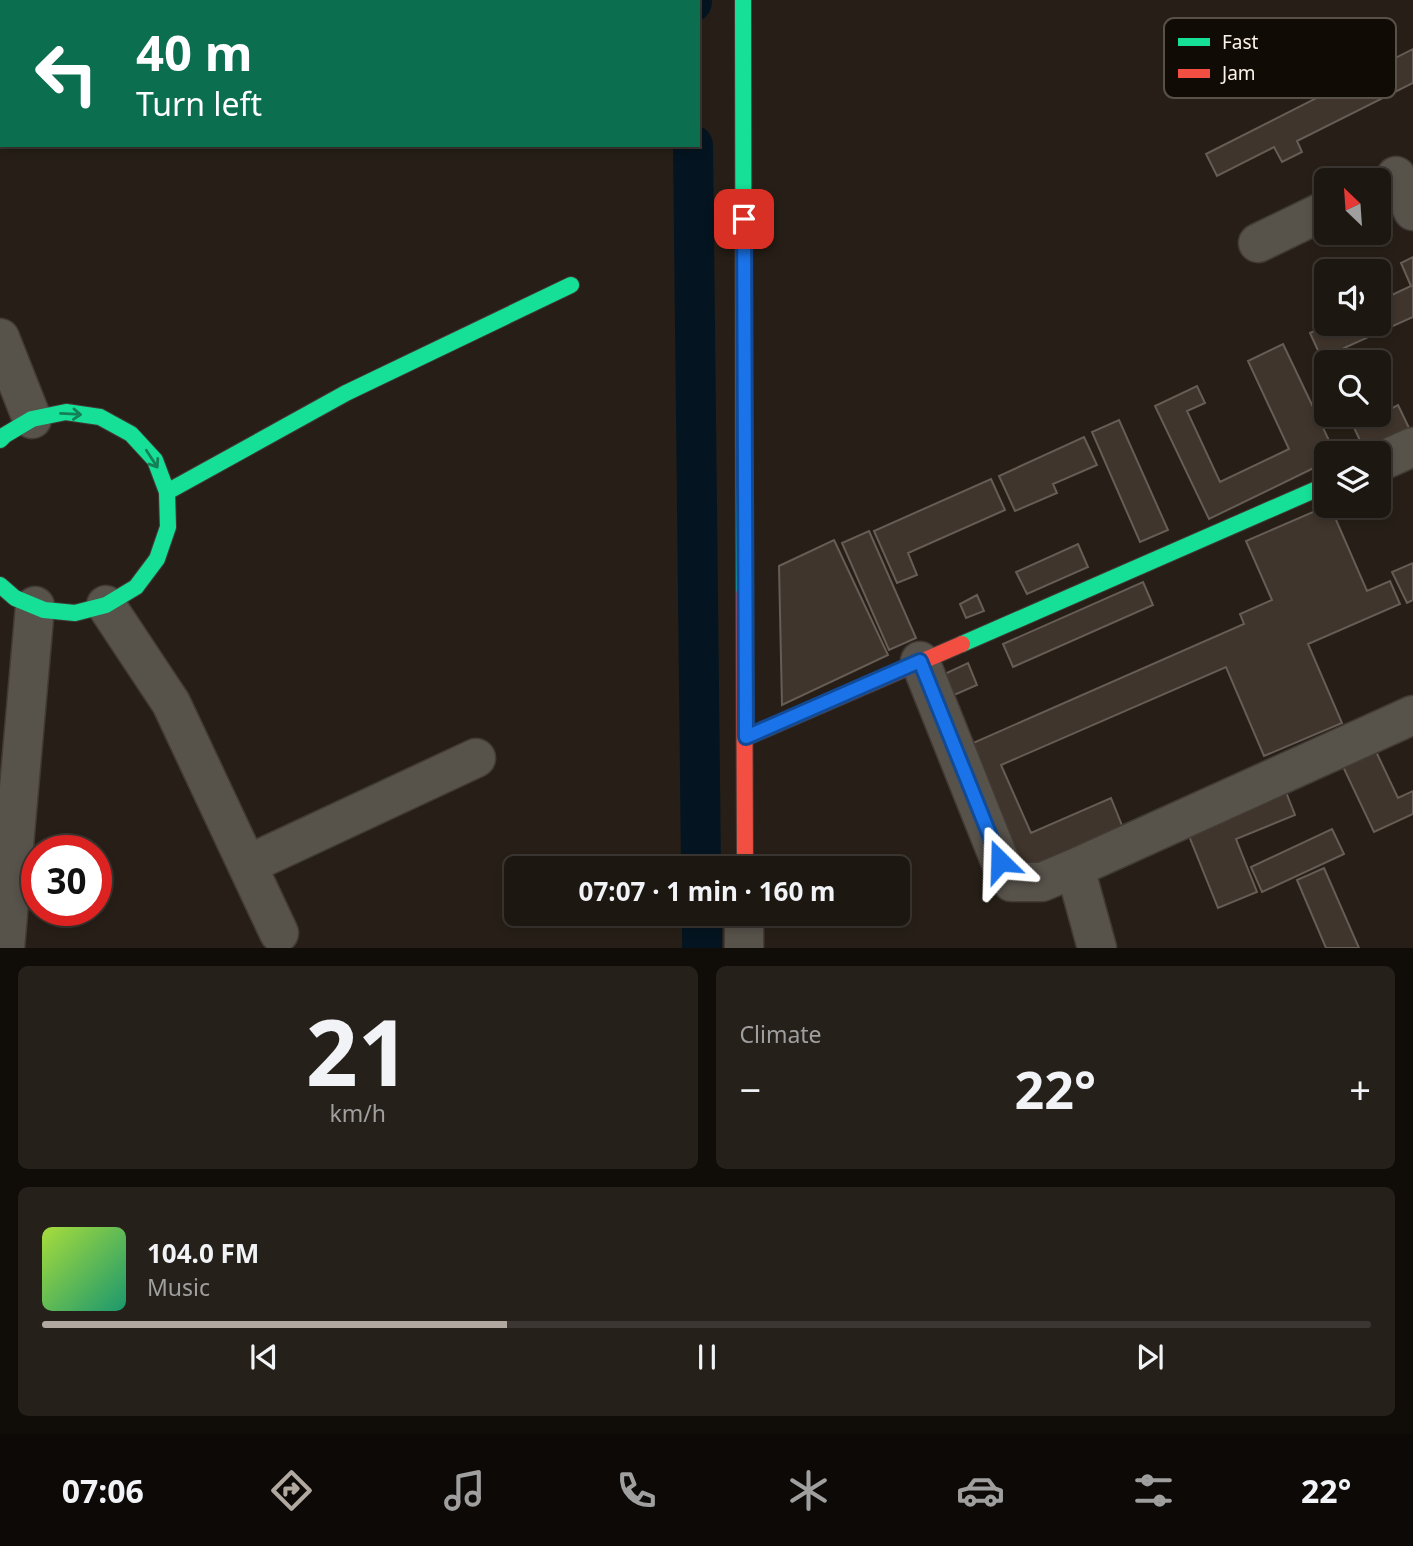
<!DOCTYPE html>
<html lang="en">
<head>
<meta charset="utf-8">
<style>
	:root { --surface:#1d1711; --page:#25201a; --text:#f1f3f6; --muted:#a09f9f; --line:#3b3631; --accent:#b1a9a0 }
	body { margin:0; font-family:"Noto Sans",sans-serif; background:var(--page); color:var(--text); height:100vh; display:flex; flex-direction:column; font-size:26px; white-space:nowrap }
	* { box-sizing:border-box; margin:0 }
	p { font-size:23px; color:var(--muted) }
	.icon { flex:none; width:38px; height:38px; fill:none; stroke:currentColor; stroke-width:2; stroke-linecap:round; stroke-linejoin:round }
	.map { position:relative; height:948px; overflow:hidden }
	.drawer { display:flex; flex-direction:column; gap:18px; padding:18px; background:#100d09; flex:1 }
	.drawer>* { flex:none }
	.guide { position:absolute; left:0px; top:0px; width:700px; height:147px; box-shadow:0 4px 10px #0003,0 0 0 2px var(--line); background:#0b6e4f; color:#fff; overflow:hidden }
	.needle { width:46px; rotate:335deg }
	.controls { position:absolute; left:1314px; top:168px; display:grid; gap:14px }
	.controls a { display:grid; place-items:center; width:77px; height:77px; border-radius:10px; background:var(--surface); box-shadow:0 4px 10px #0003,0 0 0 2px var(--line); font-size:35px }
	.speed { position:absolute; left:21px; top:835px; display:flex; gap:14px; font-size:35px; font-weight:700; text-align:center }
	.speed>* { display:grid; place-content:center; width:91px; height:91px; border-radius:50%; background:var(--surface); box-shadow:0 4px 10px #0003,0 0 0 2px var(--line); line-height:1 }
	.speed .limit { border:10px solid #d22; background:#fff; color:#111 }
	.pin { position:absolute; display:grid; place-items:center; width:60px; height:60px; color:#fff; margin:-30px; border-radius:14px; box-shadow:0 4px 10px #0006 }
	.me { position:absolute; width:77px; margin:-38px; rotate:338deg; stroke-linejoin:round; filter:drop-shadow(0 0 5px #0008) }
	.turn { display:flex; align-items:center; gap:24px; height:147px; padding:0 21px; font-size:32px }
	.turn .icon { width:91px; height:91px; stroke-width:2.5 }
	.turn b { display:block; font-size:49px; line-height:60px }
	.big { font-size:52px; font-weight:700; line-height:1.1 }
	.drawer .widget { flex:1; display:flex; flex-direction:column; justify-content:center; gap:10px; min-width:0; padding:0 24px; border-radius:10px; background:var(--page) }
	.drawer .dial { align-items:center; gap:0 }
	.dial b { font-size:91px; line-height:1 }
	.song { display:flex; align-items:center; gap:21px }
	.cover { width:84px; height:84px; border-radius:10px; background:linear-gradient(135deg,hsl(80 70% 55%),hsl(160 70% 35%)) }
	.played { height:7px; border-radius:4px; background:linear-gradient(90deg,var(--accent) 35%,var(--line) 35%) }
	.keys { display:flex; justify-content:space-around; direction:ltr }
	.heat { display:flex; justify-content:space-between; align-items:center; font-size:38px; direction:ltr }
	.drawer .tiles { flex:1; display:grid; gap:18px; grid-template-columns:1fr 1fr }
	.widget:last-child { grid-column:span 2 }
	.trip { position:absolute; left:504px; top:856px; width:406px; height:70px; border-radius:10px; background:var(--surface); box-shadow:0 4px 10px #0003,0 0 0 2px var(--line); font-weight:700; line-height:70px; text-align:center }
	.tabs { display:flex; height:112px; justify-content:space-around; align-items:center; background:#0c0907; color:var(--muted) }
	.tabs .icon { width:49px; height:49px }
	.tabs .selected { color:var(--accent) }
	.tabs b { font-size:32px; color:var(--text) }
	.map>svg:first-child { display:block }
</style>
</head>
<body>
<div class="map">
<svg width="1413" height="948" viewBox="0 0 1413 948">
	<rect width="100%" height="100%" fill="#271f17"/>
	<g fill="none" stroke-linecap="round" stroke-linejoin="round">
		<path stroke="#041521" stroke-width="40" d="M692 0V2
			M693 145 701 868
			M702 914V948"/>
	</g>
	<path fill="#40352c" stroke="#655d56" stroke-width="2" d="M1413 49V83L1297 141 1302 152 1282 162 1274 147 1217 176 1206 154Z
		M1413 257V317L1344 348 1351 362H1326V368L1310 333 1329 324H1379V301L1411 286 1401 263Z
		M1283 344 1335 453H1326V462L1209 519 1155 406 1197 386 1205 403 1187 411 1220 482 1289 449 1248 361Z
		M1398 405 1410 430 1365 451 1348 415H1379Z
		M1119 420 1168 530 1140 542 1092 432Z
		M1084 437 1097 465 1053 484 1057 493 1015 511 999 476Z
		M991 479 1005 510 908 553 917 575 897 583 874 531Z
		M1327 506H1330L1367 591 1390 581 1400 604 1308 644 1342 723 1264 756 1226 667 1001 765 1031 833 1111 798 1123 828 1019 873 964 747 1244 624 1240 614 1272 600 1246 541Z
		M869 531 916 638 889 650 842 543Z
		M834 540 888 655 782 705 779 566Z
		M1078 544 1088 567 1027 594 1016 572Z
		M1413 563V600L1407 603 1392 572Z
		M1143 582 1153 605 1013 667 1003 644Z
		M977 595 984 611 966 618 960 604Z
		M968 663 977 685 945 699 936 678Z
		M1371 741 1398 798 1413 791V814L1374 832 1338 756Z
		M1284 787 1295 815 1236 839 1257 892 1218 908 1185 826Z
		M1332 829 1344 854 1262 892 1251 867Z
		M1324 868 1359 948H1326L1297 880Z"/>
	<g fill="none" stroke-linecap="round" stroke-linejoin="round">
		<g stroke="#423b35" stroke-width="41">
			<path id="street" d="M1396 176 1413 211
				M1258 243 1326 210
				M0 338 32 419
				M1379 462 1413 447
				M106 605 171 703 279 933
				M920 661 1000 861 1012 882H1042L1075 868 1097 948
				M247 865 476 758
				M1075 868 1413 715
				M5 948 35 606
				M744 948V914"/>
		</g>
		<g stroke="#423b35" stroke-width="18">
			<path id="fast" d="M743 0 744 594
				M0 440 5 435 32 419 66 412 100 417 131 434 155 460 167 492 168 527 157 559 136 587 106 605 75 613 44 610 15 598 0 585
				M167 492 346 393 571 285
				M962 644 1326 485"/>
		</g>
		<g stroke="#423b35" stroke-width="18">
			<path id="jam" d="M744 594 745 868
				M745 738 962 644"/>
		</g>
		<use href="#street" stroke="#57524a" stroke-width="38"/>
		<use href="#fast" stroke="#16e098" stroke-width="16"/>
		<use href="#jam" stroke="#f24e42" stroke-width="16"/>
	</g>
	<defs><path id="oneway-shaft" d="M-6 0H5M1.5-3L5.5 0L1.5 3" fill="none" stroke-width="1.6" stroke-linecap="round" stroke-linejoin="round" transform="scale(1.75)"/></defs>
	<g stroke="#148056">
		<use href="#oneway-shaft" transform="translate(71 414) rotate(3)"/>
		<use href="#oneway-shaft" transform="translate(152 459) rotate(57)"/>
	</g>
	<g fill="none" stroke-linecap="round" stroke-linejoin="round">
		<g stroke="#114b97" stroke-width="18">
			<path id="route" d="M744 219 746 737 920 661 1000 861"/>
		</g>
		<use href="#route" stroke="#1a73e8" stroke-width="12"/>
	</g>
	<rect x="1164" y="18" width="232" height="80" rx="10" fill="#110b05" stroke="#585149" stroke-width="2"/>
	<rect x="1178" y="38" width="32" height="8" fill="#16e098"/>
	<rect x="1178" y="69" width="32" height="9" fill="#f24e42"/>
	<g font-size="19" fill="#fcf3e9">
		<text x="1222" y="49">Fast</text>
		<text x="1222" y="80">Jam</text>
	</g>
</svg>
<div class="controls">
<a><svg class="needle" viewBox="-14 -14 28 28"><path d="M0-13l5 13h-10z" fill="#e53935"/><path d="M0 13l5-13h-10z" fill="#a09f9f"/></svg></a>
<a><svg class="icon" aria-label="sound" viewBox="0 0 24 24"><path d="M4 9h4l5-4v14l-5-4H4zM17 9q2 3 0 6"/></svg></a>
<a><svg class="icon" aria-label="search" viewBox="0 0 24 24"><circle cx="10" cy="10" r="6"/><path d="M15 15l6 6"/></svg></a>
<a><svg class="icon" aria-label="layers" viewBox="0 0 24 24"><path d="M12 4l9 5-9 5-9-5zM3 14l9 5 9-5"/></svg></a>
</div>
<div class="speed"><div class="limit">30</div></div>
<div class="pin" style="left:744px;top:219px;background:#d93025"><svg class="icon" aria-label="arrive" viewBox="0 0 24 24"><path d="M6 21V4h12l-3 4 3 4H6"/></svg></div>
<svg class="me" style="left:1000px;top:861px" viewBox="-20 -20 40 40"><path d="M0-17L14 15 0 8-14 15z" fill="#1a73e8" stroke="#fff" stroke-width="4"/></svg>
<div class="trip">07:07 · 1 min · 160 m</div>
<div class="guide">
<div class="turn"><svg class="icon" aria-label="left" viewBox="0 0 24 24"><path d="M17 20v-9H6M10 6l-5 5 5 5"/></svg><div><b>40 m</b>Turn left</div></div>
</div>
</div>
<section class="drawer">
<div class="tiles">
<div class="widget dial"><b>21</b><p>km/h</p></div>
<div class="widget"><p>Climate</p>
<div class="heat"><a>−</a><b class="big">22°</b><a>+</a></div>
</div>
<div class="widget">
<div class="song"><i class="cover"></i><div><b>104.0 FM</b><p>Music</p></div></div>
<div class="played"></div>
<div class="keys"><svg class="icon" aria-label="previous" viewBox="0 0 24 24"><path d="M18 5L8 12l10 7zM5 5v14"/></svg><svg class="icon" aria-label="pause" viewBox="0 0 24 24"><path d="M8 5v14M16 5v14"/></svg><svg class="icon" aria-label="next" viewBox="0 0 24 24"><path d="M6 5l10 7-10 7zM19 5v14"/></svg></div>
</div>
</div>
</section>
<nav class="tabs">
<b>07:06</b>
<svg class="icon selected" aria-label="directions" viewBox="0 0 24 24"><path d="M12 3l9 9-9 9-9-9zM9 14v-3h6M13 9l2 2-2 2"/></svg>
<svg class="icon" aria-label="music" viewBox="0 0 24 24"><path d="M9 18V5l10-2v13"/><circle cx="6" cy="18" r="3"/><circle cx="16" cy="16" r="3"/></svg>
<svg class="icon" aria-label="phone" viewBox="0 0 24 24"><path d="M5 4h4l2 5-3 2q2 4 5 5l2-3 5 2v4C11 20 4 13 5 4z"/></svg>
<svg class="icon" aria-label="climate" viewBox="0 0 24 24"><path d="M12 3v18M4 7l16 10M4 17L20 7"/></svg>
<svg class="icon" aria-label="car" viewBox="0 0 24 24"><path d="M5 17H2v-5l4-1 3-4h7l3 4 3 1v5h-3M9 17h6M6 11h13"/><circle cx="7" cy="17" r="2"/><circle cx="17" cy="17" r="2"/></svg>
<svg class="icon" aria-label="filters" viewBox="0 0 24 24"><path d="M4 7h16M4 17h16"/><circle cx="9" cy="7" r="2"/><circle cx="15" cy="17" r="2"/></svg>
<b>22°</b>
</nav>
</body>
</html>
